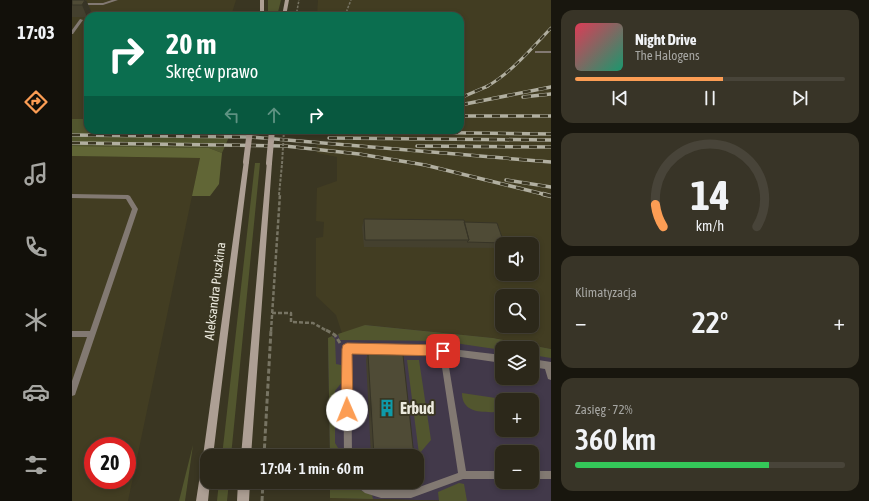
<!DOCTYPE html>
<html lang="pl">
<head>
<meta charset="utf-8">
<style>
	:root { --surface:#2c281a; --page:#383427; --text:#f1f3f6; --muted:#a6a6a2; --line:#484439; --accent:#fc9d54 }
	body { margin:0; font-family:"Asap Condensed",sans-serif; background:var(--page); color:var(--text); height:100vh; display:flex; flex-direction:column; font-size:15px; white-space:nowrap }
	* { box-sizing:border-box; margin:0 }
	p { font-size:13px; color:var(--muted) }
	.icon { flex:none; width:22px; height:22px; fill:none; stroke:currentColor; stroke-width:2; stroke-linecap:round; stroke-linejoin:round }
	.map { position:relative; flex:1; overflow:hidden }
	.panel { display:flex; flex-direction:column; gap:10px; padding:10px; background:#18160e; width:318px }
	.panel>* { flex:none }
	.banner { position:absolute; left:12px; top:12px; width:380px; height:122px; border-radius:12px; box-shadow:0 2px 6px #0003,0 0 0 1px var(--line); background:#0b6e4f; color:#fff; overflow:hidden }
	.controls { position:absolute; left:423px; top:237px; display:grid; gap:8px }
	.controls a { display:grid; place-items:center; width:44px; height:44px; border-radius:8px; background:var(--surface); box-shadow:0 2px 6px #0003,0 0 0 1px var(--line); font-size:20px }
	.speed { position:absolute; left:12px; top:437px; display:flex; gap:8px; font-size:20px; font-weight:700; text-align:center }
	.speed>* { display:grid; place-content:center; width:52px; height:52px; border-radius:50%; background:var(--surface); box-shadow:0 2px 6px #0003,0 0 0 1px var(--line); line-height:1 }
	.speed .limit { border:6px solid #d22; background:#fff; color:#111 }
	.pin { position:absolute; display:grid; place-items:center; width:34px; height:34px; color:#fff; margin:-17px; border-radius:8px; box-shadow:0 2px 6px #0006 }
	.me { position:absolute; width:44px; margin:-22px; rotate:359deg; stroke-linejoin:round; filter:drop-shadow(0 0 3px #0008) }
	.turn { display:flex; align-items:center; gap:14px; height:84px; padding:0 16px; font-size:18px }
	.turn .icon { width:52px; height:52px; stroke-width:2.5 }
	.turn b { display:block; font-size:28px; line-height:34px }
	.lanes { display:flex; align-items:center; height:38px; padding:0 16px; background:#0003; justify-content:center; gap:20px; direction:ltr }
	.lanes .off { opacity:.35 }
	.big { font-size:30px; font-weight:600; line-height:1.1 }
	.panel .widget { flex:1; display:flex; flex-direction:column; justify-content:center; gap:6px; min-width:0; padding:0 14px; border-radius:12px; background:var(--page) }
	.panel .dial { align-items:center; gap:0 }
	.dial svg { height:104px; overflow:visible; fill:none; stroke:var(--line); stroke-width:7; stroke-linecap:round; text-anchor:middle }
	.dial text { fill:var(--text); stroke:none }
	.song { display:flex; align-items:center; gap:12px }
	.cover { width:48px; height:48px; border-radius:6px; background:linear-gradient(135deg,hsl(350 70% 55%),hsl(160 70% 35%)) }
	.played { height:4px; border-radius:2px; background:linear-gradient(90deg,var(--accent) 55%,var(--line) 55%) }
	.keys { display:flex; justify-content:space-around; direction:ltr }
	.heat { display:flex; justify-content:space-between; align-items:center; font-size:22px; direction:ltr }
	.charge { height:6px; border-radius:3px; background:linear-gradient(90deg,#34c759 72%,var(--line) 0) }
	.trip { position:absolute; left:128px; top:449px; width:224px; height:40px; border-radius:12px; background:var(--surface); box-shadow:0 2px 6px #0003,0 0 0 1px var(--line); font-weight:600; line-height:40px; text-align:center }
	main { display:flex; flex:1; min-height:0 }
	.menu { display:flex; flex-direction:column; width:72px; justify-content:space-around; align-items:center; background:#12100a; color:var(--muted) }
	.menu .icon { width:28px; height:28px }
	.menu .on { color:var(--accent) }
	.menu b { font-size:18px; color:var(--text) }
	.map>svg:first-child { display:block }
</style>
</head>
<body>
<main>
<nav class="menu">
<b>17:03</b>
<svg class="icon on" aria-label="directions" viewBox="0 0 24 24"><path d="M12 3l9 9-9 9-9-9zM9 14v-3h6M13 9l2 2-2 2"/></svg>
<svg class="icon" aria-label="music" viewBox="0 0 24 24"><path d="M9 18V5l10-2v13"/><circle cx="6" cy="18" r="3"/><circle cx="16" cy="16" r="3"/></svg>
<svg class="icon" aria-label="phone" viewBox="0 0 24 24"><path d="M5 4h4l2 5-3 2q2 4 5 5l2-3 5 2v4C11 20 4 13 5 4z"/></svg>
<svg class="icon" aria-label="climate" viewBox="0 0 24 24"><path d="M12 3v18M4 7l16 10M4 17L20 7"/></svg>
<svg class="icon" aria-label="car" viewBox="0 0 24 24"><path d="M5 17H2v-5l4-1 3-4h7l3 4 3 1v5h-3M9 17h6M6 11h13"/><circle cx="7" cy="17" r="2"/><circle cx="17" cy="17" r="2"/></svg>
<svg class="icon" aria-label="filters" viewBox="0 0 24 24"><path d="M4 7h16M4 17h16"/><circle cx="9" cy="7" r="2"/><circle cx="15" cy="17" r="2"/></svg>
</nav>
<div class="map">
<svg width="479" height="501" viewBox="0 0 479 501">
	<rect width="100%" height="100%" fill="#3a3622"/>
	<path fill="#42394a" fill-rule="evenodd" d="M294 325 421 338 479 349V501H387L258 498V482H345V456H258L256 338ZM430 348H460V378H430ZM430 400H460V430H430ZM430 452H460V482H430Z"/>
	<path fill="#423d22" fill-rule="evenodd" d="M0 0H164L159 16H16V119H0Z
		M246 0H479V349L421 338 294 325 270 333 264 315 244 296V238L251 237 252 222 244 221 245 188 265 181V157L245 153V145L264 146V135H245V130H388V16H245ZM430 244H460V274H430ZM430 296H460V326H430Z
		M0 156 128 158 56 501H0ZM21 446H55V480H21Z
		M258 498 387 501H258Z"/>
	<path fill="#52562e" d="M196 0H209L205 16H196Z
		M0 119H16V130H160L150 153 137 148 0 146Z
		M183 163H188L159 456H150Z
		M293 325 421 338 479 349V358L460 355V348H430V350L369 341 268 340 266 334Z
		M260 336 263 339 264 364 269 365 270 382 263 391V443L271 456H258L256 338Z
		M335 360H347L359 440 347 454Z
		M390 393 437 400H430V412C414 412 390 415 390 393Z
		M121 445 113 501H107Z
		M147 482H157L155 501H145Z
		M258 482H278L288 490 300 495 301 499 258 498Z
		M387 483 392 484 395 501H367L366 492Z"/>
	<path fill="#616636" d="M0 146 137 148 150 153 147 184 138 196H120L128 158 0 156Z"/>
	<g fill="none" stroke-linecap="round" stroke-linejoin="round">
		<path stroke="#777463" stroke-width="1.5" stroke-dasharray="2.5 1.5" stroke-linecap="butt" d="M224 16 227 0
			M275 16V10L279 0"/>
		<path stroke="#777463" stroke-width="2" stroke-dasharray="3 1.5" stroke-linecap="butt" d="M207 195 210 164"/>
		<path stroke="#777463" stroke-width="2.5" stroke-dasharray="4 2" stroke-linecap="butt" d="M200 313H219V322L241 323 255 331
			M199 331 208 194"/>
		<path stroke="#777463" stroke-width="3" stroke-dasharray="5 2.5" stroke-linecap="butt" d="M254 330 263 335 268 343
			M192 456 199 330
			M190 501 191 482"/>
		<path fill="#827972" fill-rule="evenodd" d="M40 0H46L31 5H0V3H31Z
			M8 19 11 20 1 34H0V30Z
			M463 51H479V53H463Z
			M0 194 56 195 58 196 66 209 4 392 3 395 0 396V381L15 337H0V331H18L60 209 54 199 0 198Z
			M275 346 371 348 430 355V363L375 355 394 471H430V479H391L339 498H309L293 493 283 485 282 482H293L298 486 309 490H339L386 473 368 354 279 353 280 456H272L271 349 273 347Z
			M460 359 479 362V380L476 379 473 369 460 367Z
			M460 471H479V479H460Z"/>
		<path fill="#ad9f94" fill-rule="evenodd" d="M188 0H192V16H188Z
			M213 0H217L214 16H210Z
			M172 160H174L177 162 141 456H135V482H138L136 501H124L130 462 131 458V456Z
			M195 161H197L200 163 179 456H169Z
			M166 482H178L177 501H165Z"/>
		<g stroke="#b1afa0" stroke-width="3">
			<path id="rail-far2" d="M414 87C439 73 459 49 479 28"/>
		</g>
		<g stroke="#b1afa0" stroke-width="3.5">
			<path id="rail-far1" d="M451 97 479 94
				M388 98 416 86
				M388 105 479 87
				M388 116H479
				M139 131 159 130
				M186 133 245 131 479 134
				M0 135 179 137 479 162
				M257 138 479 140
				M0 143 213 146 287 154 353 165 475 195
				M345 146 479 147
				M434 180 479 187"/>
		</g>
		<g stroke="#b1afa0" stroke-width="4.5">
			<path id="rail" d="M471 194 479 196"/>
		</g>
		<use href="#rail-far2" stroke="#3a3622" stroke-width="2" stroke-dasharray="6" stroke-linecap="butt"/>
		<use href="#rail-far1" stroke="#3a3622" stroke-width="2.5" stroke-dasharray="8" stroke-linecap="butt"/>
		<use href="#rail" stroke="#3a3622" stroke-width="3" stroke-dasharray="9" stroke-linecap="butt"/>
		<path stroke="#777463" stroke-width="2" stroke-dasharray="3 1.5" stroke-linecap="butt" d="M210 164 212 130"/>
		<path stroke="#ad9f94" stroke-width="6" d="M174 162 178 130
			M197 163 200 130"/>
	</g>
	<path fill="#44402e" d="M0 0H14L19 11 15 17H0Z
		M292 219 392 222 432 243 427 248 292 247 290 227Z
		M296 354 342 456H299L294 359Z"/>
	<path fill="#373426" d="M14 0 19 11 15 17 10 5Z"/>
	<path fill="#4f4b36" stroke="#373426" d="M0 0H13L10 5H0Z
		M292 219 392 220 397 240H293Z
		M392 222 425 223 432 243 395 242 397 240Z
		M296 354 331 355 342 456H302Z"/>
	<path fill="#fc9d54" stroke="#a46637" d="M275 343 371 345 375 347 377 351 375 354 371 356 280 354 281 410 279 415 275 416 271 415 269 410 270 349 271 345Z"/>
	<defs>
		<g id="building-bare" transform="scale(1.38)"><path d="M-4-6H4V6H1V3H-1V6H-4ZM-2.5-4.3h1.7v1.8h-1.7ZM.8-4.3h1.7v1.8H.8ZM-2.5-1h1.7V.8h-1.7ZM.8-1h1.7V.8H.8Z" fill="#0f9aa8" stroke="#3a3622" stroke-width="2.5" paint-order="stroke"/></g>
	</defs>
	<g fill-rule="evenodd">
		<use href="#building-bare" x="315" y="408"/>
	</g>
	<g text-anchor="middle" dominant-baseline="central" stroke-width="4" stroke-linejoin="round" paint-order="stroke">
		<g font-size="13" fill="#eceade" stroke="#3a3622">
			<text transform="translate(143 291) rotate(-83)">Aleksandra Puszkina</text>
		</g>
		<g font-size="16" font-weight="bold" fill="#eceade" stroke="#3a3622" text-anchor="start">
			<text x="328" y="408">Erbud</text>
		</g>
	</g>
</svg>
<div class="controls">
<a><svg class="icon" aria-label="sound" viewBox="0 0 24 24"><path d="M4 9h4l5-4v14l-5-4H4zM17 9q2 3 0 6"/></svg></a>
<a><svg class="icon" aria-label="search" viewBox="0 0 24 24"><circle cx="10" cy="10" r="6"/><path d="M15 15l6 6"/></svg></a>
<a><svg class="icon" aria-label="layers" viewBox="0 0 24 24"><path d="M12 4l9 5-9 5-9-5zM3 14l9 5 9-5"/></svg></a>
<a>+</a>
<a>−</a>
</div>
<div class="speed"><div class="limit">20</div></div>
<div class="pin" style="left:371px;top:351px;background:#d93025"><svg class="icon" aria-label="arrive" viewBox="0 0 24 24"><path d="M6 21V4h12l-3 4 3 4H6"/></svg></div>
<svg class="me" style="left:275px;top:410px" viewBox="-20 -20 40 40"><circle r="19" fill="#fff"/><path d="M0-13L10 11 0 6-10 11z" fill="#fc9d54"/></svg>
<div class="trip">17:04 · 1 min · 60 m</div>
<div class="banner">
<div class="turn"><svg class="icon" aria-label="right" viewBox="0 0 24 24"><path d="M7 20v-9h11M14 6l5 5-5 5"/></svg><div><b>20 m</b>Skręć w prawo</div></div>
<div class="lanes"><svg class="icon off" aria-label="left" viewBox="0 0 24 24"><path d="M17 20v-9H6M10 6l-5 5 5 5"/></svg><svg class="icon off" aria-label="ahead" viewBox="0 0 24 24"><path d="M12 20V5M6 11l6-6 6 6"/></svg><svg class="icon" aria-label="right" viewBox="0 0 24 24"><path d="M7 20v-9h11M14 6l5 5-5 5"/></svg></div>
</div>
</div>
<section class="panel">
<div class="widget">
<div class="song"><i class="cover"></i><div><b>Night Drive</b><p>The Halogens</p></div></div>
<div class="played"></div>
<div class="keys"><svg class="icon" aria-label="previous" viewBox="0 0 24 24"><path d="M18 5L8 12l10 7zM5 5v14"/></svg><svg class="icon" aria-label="pause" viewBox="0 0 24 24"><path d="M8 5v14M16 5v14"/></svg><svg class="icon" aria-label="next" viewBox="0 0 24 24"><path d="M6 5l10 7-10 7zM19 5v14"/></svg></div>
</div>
<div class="widget dial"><svg viewBox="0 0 100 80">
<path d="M14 69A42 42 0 1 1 86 69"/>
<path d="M14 69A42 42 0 0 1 8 52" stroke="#fc9d54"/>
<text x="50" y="56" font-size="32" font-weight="700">14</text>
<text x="50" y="72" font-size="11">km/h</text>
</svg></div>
<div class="widget"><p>Klimatyzacja</p>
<div class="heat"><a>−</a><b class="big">22°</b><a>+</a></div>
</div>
<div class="widget"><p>Zasięg · 72%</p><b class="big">360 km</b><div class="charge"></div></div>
</section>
</main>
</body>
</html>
